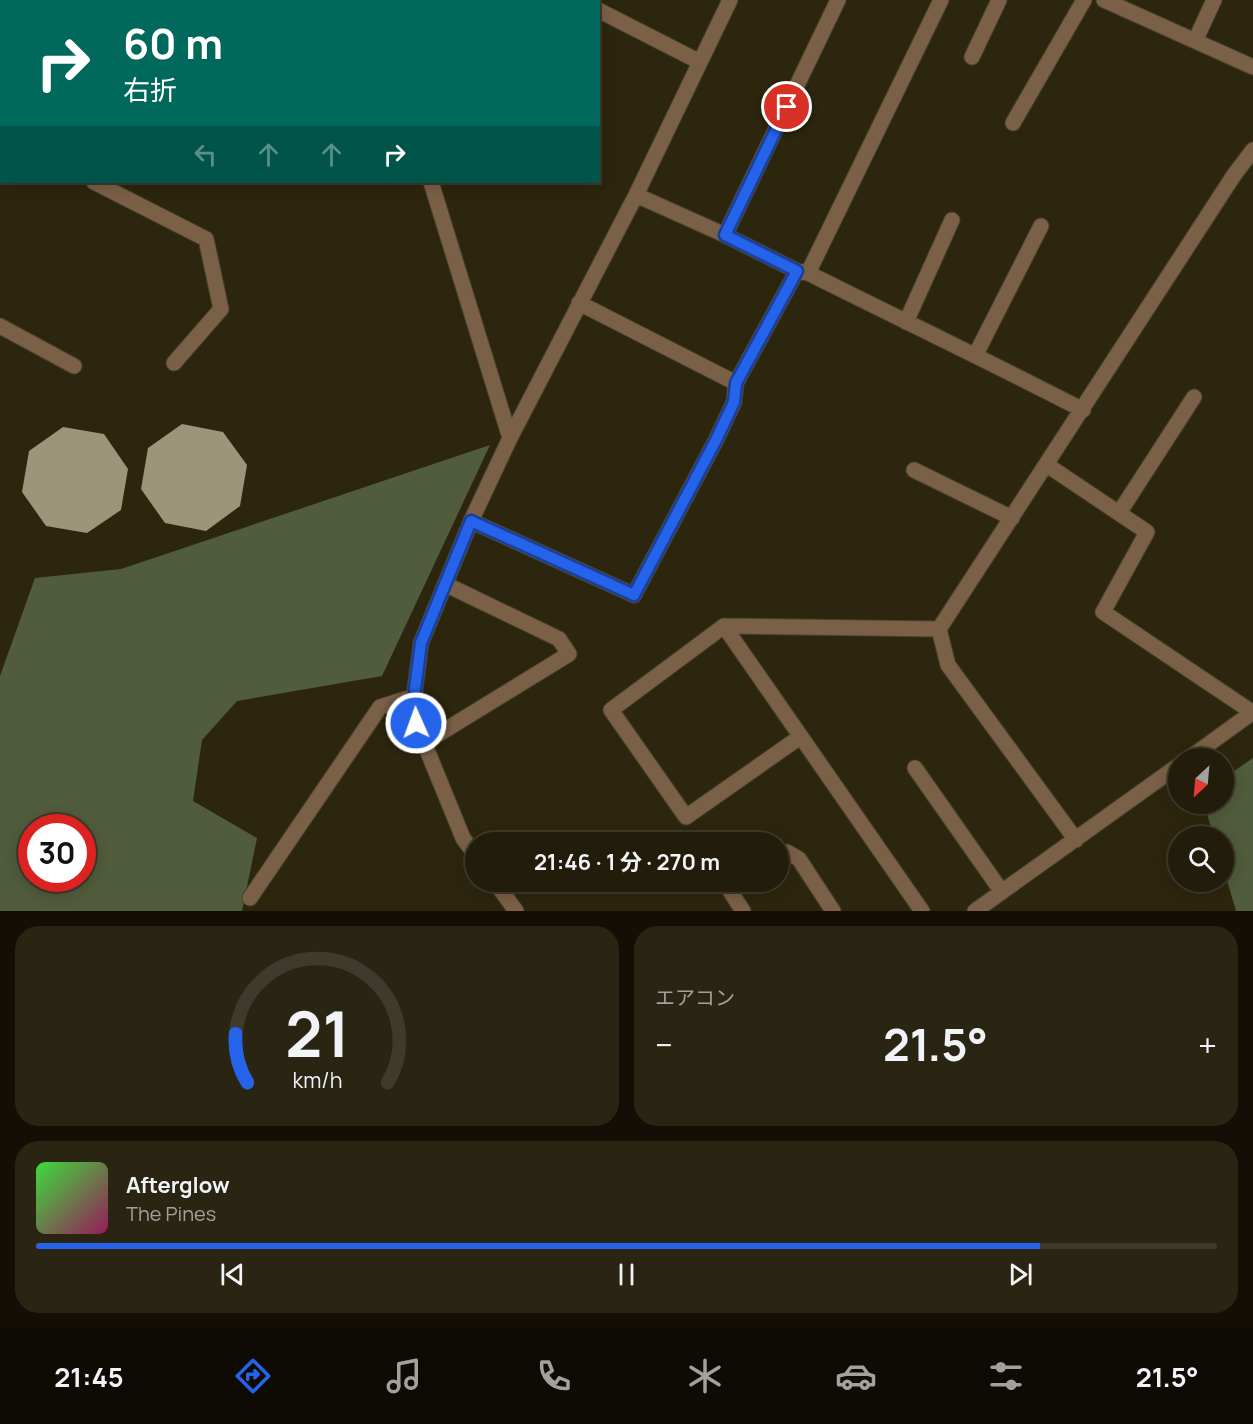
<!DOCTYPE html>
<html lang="ja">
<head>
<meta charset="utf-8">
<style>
	:root { --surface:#221c0a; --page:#2a2513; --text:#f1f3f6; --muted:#a2a19c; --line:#3f3a2b; --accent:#2563eb }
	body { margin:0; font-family:Manrope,"Noto Sans JP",sans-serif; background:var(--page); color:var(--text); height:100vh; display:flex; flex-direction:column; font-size:22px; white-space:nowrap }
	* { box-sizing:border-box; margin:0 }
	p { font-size:20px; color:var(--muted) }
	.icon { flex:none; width:33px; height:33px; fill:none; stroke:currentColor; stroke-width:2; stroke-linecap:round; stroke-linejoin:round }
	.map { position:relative; height:911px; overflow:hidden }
	.side { display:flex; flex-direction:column; gap:15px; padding:15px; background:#130f06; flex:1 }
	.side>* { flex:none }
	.top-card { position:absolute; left:0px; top:0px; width:600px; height:183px; box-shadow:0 3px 15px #0003,0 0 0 2px var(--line); background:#00695c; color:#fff; overflow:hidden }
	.needle { width:39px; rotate:206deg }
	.controls { position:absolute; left:1168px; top:748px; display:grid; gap:12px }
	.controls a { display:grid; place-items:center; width:66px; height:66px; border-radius:50%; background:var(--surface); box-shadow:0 3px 15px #0003,0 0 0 2px var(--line); font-size:30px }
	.speed { position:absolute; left:18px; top:814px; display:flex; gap:12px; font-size:30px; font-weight:700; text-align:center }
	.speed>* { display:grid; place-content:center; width:78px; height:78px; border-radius:50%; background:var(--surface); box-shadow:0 3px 15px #0003,0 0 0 2px var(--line); line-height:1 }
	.speed .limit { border:9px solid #d22; background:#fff; color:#111 }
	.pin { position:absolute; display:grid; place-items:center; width:51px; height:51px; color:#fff; margin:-26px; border:3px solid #fff; border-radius:50%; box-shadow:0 2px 6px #0007 }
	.me { position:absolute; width:66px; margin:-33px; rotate:358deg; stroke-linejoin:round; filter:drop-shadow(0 0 4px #0008) }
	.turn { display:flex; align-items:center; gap:21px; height:126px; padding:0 24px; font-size:27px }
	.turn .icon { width:78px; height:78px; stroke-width:2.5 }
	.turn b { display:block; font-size:42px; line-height:51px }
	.lanes { display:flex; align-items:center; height:57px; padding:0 24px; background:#0003; justify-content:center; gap:30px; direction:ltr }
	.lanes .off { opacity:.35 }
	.big { font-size:45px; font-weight:700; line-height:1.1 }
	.side .card { flex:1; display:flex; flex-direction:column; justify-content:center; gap:9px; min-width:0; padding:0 21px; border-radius:24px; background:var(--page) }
	.side .dial { align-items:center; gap:0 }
	.dial svg { height:156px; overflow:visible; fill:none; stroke:var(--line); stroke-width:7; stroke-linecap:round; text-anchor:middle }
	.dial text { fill:var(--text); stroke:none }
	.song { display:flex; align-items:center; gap:18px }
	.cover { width:72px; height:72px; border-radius:9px; background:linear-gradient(135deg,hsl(120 70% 55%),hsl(330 70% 35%)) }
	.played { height:6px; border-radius:3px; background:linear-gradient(90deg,var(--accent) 85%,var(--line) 85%) }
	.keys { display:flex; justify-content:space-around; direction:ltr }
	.heat { display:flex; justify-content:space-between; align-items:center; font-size:33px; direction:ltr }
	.side .tiles { flex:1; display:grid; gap:15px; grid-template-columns:1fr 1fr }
	.card:last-child { grid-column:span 2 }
	.trip { position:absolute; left:465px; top:832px; width:324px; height:60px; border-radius:30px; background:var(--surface); box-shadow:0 3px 15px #0003,0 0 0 2px var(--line); font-weight:700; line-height:60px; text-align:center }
	.dock { display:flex; height:96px; justify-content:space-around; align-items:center; background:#0e0b04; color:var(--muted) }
	.dock .icon { width:42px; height:42px }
	.dock .on { color:var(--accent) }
	.dock b { font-size:27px; color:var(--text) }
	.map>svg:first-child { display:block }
</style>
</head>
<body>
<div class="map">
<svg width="1253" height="911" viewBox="0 0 1253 911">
	<rect width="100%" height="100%" fill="#2d260e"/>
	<path fill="#515c3c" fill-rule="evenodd" d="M490 445 382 676 237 701 202 740 193 801 257 838 242 911H0V676L35 578 121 569ZM32 828H82V879H32Z
		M1253 758V911H1236L1224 870V837H1214L1204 804H1224V778Z"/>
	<path fill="#9d957a" d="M182 424 223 432 247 465 240 506 206 531 165 523 141 489 148 448Z
		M63 427 104 434 128 469 121 510 87 533 46 526 22 492 29 451Z"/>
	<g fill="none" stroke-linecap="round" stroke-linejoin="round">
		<g stroke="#49422c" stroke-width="17">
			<path id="minor" d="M374 0V2
				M1104 0 1253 67
				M80 2 82 0
				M598 10 700 62
				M1195 41 1214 0
				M972 57 999 0
				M1013 123 1084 0
				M0 133 2 134
				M0 158 2 155
				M94 182 206 239 221 309 174 363
				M431 182 510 438
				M636 195 725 235 797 271 808 273C900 319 992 363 1083 410
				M725 235 838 0
				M808 273 941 0
				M579 303 736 383
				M906 322 952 220
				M0 326 74 366
				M976 354 1041 226
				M1047 465 1147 532 1103 612 1252 712
				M914 470 1012 518
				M1119 513 1194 397
				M471 521 634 595 716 440 734 402 736 383 797 271
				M724 626 611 710 686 817 800 737
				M424 743 569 654 559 639 445 584
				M1188 759 1253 712
				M915 768 1002 892
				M1076 840 948 665 939 629 1234 175 1253 150
				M476 856 463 838 416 723 415 689 421 643 471 521 510 438 636 195 730 0
				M778 858 787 852 799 859 833 911
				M495 882 516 911
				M250 898 380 707 415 696
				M743 911 730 891 744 882
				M922 911 724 626 939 629
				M975 911 1179 765"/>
		</g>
		<use href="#minor" stroke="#7a6047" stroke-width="15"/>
	</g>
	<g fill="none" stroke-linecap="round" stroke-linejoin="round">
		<g stroke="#184099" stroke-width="15">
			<path id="route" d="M416 723 415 689 421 643 471 521 634 595 716 440 734 402 736 383 797 271 725 235 787 107"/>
		</g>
		<use href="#route" stroke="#2563eb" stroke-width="10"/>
	</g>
</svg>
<div class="controls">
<a><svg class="needle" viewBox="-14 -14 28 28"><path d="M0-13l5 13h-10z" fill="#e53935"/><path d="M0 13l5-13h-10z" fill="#a2a19c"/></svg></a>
<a><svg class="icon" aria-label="search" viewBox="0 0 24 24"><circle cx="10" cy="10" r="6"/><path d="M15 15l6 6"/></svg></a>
</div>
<div class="speed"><div class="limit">30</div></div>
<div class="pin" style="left:787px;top:107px;background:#d93025"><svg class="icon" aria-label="arrive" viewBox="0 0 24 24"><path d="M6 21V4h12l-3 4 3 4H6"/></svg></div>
<svg class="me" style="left:416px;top:723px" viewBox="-20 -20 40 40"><circle r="17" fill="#2563eb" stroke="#fff" stroke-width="3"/><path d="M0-11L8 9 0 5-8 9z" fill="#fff"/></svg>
<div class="trip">21:46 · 1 分 · 270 m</div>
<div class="top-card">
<div class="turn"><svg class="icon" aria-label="right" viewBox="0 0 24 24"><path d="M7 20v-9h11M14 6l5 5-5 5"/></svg><div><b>60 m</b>右折</div></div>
<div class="lanes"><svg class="icon off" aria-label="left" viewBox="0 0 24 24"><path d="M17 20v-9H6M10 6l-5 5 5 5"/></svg><svg class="icon off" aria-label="ahead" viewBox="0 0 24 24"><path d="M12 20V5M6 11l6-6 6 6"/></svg><svg class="icon off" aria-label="ahead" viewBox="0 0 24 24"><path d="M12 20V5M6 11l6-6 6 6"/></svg><svg class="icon" aria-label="right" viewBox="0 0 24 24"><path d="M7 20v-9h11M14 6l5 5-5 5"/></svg></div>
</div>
</div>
<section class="side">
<div class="tiles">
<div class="card dial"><svg viewBox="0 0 100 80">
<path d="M14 69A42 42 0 1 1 86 69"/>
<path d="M14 69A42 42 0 0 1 8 44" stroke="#2563eb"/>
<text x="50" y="56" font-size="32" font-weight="700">21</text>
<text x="50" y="72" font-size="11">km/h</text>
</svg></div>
<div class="card"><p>エアコン</p>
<div class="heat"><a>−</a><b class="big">21.5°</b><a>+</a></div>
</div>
<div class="card">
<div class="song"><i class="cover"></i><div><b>Afterglow</b><p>The Pines</p></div></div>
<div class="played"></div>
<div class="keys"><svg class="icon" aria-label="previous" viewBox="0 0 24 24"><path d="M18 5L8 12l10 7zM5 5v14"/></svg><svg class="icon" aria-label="pause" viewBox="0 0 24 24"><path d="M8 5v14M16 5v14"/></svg><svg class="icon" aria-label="next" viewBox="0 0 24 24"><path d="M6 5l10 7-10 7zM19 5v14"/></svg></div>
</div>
</div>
</section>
<nav class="dock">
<b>21:45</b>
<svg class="icon on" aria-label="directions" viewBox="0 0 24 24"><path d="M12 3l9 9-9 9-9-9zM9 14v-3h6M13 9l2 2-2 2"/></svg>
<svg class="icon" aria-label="music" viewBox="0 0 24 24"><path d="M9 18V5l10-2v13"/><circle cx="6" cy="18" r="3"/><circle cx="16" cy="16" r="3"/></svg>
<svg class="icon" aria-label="phone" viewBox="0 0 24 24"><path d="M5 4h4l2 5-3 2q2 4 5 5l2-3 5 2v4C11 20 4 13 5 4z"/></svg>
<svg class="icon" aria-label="climate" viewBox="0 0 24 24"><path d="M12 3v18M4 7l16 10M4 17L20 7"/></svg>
<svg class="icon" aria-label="car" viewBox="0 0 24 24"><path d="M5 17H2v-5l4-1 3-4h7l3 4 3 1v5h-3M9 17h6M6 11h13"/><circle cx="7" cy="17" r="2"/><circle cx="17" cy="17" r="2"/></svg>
<svg class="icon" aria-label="filters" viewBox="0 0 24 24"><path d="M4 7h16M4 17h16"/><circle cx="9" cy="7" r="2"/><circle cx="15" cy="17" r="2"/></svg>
<b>21.5°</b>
</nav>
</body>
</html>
